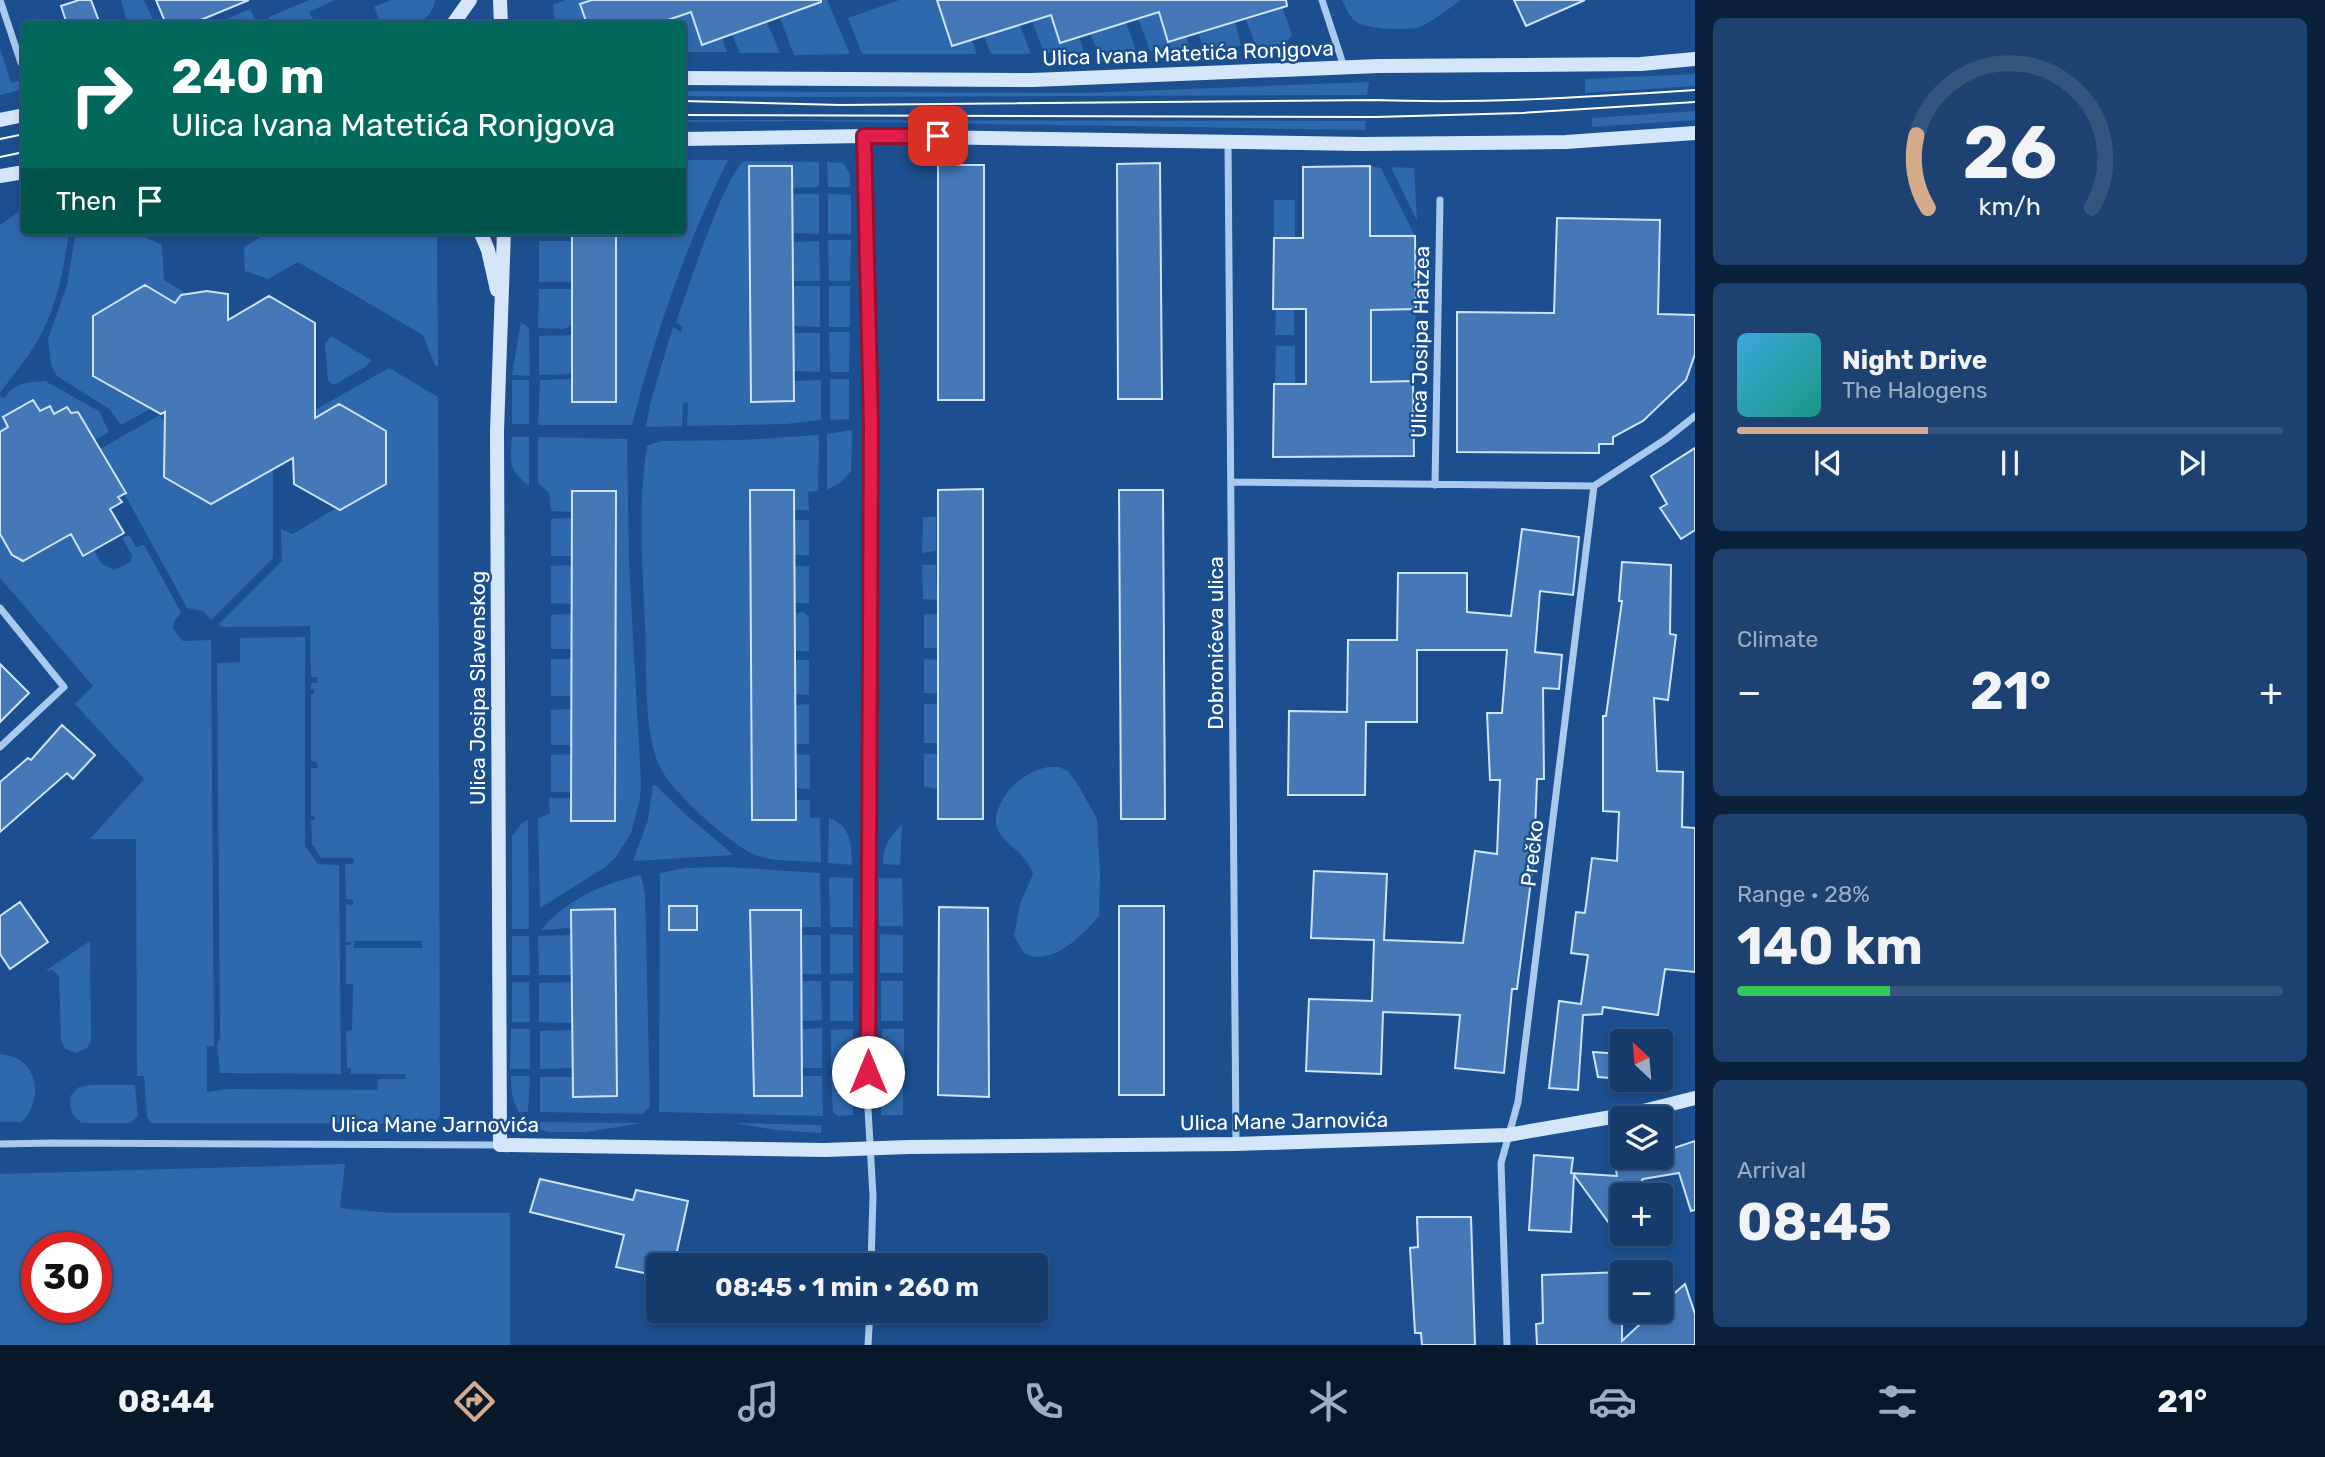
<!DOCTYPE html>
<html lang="en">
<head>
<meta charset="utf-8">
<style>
	:root { --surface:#143b6b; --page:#1d4271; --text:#f1f3f6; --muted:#9dadc1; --line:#33557e; --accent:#d6ab8b }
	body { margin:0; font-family:Rubik,sans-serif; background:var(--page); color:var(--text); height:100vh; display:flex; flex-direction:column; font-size:26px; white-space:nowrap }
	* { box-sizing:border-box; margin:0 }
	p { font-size:23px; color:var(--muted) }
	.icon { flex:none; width:38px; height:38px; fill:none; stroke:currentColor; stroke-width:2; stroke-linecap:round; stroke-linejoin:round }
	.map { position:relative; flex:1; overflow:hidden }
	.panel { display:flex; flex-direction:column; gap:18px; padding:18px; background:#0b203b; width:630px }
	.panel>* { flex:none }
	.guide { position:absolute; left:21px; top:21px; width:665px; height:214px; border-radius:7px; box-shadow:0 4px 10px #0003,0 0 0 2px var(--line); background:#00695c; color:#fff; overflow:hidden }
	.needle { width:46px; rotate:334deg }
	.buttons { position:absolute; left:1610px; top:1029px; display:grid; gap:14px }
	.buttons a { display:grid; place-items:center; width:63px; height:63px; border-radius:7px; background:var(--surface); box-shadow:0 4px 10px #0003,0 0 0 2px var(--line); font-size:35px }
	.speed { position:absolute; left:21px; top:1232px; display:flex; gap:14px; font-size:35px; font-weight:700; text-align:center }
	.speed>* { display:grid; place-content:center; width:91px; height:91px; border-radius:50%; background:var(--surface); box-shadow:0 4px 10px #0003,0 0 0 2px var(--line); line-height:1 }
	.speed .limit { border:10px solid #d22; background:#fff; color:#111 }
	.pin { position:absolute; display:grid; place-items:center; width:60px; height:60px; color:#fff; margin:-30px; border-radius:14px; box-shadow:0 4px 10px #0006 }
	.me { position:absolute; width:77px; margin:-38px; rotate:0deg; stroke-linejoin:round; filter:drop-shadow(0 0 5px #0008) }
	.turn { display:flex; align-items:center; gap:24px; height:147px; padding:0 35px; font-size:32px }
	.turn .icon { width:91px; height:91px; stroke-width:2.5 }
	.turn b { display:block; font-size:49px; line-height:60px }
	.then { display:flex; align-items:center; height:66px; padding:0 35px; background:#0003; gap:14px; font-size:26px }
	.big { font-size:52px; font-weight:700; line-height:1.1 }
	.panel .card { flex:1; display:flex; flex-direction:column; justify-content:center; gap:10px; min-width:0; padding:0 24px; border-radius:10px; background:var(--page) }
	.panel .dial { align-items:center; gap:0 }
	.dial svg { height:182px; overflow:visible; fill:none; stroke:var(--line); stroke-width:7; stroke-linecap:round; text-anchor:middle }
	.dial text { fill:var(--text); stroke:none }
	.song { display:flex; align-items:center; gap:21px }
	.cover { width:84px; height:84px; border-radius:10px; background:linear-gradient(135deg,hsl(200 70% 55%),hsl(170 70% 35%)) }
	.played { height:7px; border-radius:4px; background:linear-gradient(90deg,var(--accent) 35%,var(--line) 35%) }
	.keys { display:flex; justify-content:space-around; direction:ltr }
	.heat { display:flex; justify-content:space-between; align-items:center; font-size:38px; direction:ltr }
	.charge { height:10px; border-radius:5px; background:linear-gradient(90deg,#34c759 28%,var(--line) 0) }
	.trip { position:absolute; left:646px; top:1253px; width:402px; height:70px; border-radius:7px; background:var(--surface); box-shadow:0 4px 10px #0003,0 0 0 2px var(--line); font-weight:700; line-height:70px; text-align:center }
	.dock { display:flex; height:112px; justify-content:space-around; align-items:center; background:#08182b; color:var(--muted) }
	.dock .icon { width:49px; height:49px }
	.dock .current { color:var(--accent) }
	.dock b { font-size:32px; color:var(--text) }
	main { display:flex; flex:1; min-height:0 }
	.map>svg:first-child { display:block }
</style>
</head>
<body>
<main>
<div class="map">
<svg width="1695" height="1345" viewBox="0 0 1695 1345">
	<rect width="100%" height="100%" fill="#1b4f8f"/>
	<path fill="#2e69ad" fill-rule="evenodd" d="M121 0H144L155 24H128Z
		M309 0H335L309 12 315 24H264L269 17Z
		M391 0H435C431 28 403 25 381 24L374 7Z
		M565 0H592L580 4 587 24H558L555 22 553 5Z
		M795 0H827L850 54 794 55 780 18 799 11Z
		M899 0H942L937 2 952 46 972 40 977 54H862L848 18Z
		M1280 0 1292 35C1286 47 1268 45 1256 45L1245 18Z
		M1342 0H1461C1448 9 1434 21 1419 27 1408 31 1368 29 1358 23 1350 18 1346 8 1342 0Z
		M250 9 255 19 254 24H214Z
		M1159 11 1168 42 1186 36 1190 50 1150 51 1138 18Z
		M691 12 702 45 722 38 727 52H684L682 24H675L673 19Z
		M1051 15 1059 43 1079 37 1085 53H1044L1032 21Z
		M1235 21 1241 46 1203 47 1198 32Z
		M767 22 780 53H740L732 35Z
		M1126 22 1136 51 1098 53 1090 33Z
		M1020 25 1031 54H991L984 36Z
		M0 48 11 83 24 79V89L0 95Z
		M1695 74V86L1585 93V79Z
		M1369 82 1367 95 806 97 682 96 683 91 1084 93Z
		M1695 111V120L1592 127V118Z
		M682 120 1366 121 1365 130 809 121 683 122Z
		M683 160H728C686 244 655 335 632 425H538L540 380 572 379 573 402 616 401V231H682Z
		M744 161 819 162V187L792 188V166L749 167 751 401H793V381L821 380V420L786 424 687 426 688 403 683 402 682 426 646 427 650 404 673 327 681 332 682 327 676 322C688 290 723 178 744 161Z
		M827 162 843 163 850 174V187H828Z
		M1370 166 1381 168 1415 236H1370Z
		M1391 167 1414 168 1417 221Z
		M792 194H819V234L792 233Z
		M828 194 851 195V234H828Z
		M1274 200H1295V237L1274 238Z
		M24 208V231H69C64 268 57 307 38 340 27 359 12 376 0 393V225Z
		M76 231H132L162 245 164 280 187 294 188 300 175 303 145 285 93 316 92 341H96V350L92 351 93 376 115 388 125 391 124 394 145 406 166 394 161 403 121 425 109 409 57 376 51 365 48 339 67 285Z
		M271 231H437L438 367 435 365 423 335 298 262 268 279 245 271 244 247Z
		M828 240H851L850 281H829Z
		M539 241H572V282H539Z
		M819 241 820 281H793V242Z
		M793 286H820V327L793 326Z
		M829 286H850V327H829Z
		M539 289H572V325L564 329 538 328Z
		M1276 309H1294V335H1275Z
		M1416 309 1413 381 1371 382V310Z
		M521 322 529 328 530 376 512 375Z
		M829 332H850L849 372H830Z
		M793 333H820V372L793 371Z
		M572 335V374L539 375V336Z
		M331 336 371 360 367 366 334 385 328 381 325 344Z
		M1276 346H1295V384H1275Z
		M389 368 438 397 440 1115 438 1119 430 1124 151 1123 147 1117 144 1076H137L136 839H90L144 779 75 704 93 686 0 578V534L12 555 23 561 71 534 83 555 94 550 101 563 114 570 131 562 132 555 122 538 129 535 136 547 144 545 181 612 174 622 173 629 183 641 211 640 214 1046H207V1092L228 1089 377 1090 378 1079H406L405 1074H351V1068H347L346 1031 352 1030 353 987V984H346V945H351V942H346V904L353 905V900L346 899 345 864H353L354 858H321L312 844 311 820H315L314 816 311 815V768H318L317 762 311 761V694H314V689H311V683H317V677H311L310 626 221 627 219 624 282 561 281 529 293 534 336 508 340 510 386 484V431L339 404 316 417 313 411ZM354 941H422V948H354Z
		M830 379H849V419L830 420Z
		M512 380H529V424H512Z
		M45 381 99 411 109 432 95 440 78 413H71L67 407 54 414 49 406 40 411 33 400 3 417 8 427 0 432V396L4 399C16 381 26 383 45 381Z
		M160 415 165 423 164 477 273 455V558L211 620 203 611 187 608 100 449Z
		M852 430 851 471 841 482 827 490V434Z
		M819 435 818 491 808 492 809 510H794V490L750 491 752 820H796V800H810V818H820L821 862C801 861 777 862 758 856 733 848 667 788 658 763 643 725 647 663 645 621 642 563 638 503 647 446L661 441 742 440Z
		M512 437H529V486C508 469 510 462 512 437Z
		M538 437 627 439 629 562 641 783 640 799 631 833 616 857 604 868 540 908 538 819 550 813 549 798H572L615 820 616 492H572V512L551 511 549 493 538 483Z
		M923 517H936V551L922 553Z
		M572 518V556H551V519Z
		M795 520H809V555H795Z
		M572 565V604L551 603V566Z
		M922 565H936L937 600 923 599Z
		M795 566H809V603H795Z
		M803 612 809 617V651H795V613Z
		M572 614V649H551V615Z
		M924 614H938V648H924Z
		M305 637V846L318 864 339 865 341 1074 220 1073 217 1045 220 1037 217 663 240 662V638Z
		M551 659H572V696H551Z
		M924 659 938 660V694L924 693Z
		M795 660H809V695L796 694Z
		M809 704V744H796L795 705Z
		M924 704H937V743H924Z
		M572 709V745H551V710Z
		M572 754 571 792H551V755Z
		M796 754 810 755V789L796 788Z
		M924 754H938V789L924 787Z
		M1048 767H1059L1068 771 1080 788 1097 819 1100 874 1099 916C1082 935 1052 968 1024 953L1014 936 1020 904 1033 874C1022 841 978 840 1004 797 1014 781 1030 771 1048 767Z
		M653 785H655L685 814 734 855 633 861 648 820Z
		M829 818C852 827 851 843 852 865L828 863Z
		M528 820 529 929H512V836L522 823Z
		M902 825 900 865 883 864C883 847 889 836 902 825Z
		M728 867 820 873 821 927H802L801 910H750L754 1096H801L802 1076H822L823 1116 659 1112 660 873 685 868Z
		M641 875 645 894 650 1106 643 1114 540 1112V1077H573V1097L617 1096 615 910H572L571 928 541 930C566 900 604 883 641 875Z
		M829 877 853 878V927H830Z
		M879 878H902L903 926H879Z
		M830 934 853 935V973L830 974Z
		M880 934 903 935V973H880Z
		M571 935 572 975H539L538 936Z
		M803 935H821V974H802Z
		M512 936H529L530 975H512Z
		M90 941 91 1041 87 1048 76 1053 65 1049 61 1040 59 977 53 970 45 971Z
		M802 981H821L822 1020 803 1021Z
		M830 981H853V1021H830Z
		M881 981H903V1021H881Z
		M512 982H529L530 1022H512Z
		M572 982V1023L539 1022V983Z
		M822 1028V1068H802L803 1029Z
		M511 1029H530V1069H510Z
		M853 1029V1068H831V1030Z
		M882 1029H904V1067L882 1068Z
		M572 1030 573 1068 540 1069V1031Z
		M0 1054C38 1057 45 1097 22 1122H0Z
		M511 1076H530L528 1112H519C512 1100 511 1090 511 1076Z
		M831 1076H853V1115L838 1116 833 1112Z
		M903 1076V1115H881V1077Z
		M91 1085H135L138 1116 131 1123H82C72 1116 68 1108 71 1095L79 1087Z
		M527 1122 643 1123 586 1132H547Z
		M733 1123 821 1125V1133L776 1130Z
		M345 1164 340 1208 390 1213H510V1345H0V1174ZM37 1248H96V1307H37Z"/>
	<path fill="#4478b7" stroke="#cfe3fa" stroke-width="2" d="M79 0H91L100 24H67L61 6Z
		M156 0H249L191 24H166Z
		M592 0H821V2L702 45 691 12 656 24H587L580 4Z
		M937 0H1286L1287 6 1168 42 1159 12 1060 43 1051 15 952 46Z
		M1514 0H1585L1526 26Z
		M1160 163 1162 399H1118L1117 164Z
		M938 165H984V400H938Z
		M749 166H792L794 401 751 402Z
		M1370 166V236H1415L1416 309 1371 310V382L1413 381 1414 456 1273 457 1274 384H1306V309H1273L1274 238H1303V167Z
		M1557 218 1660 220 1658 314 1695 315V354L1686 380 1643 421 1613 437V444H1599V453L1457 452V312L1554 313Z
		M572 231H616V402H572Z
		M145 285 175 303 181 295 207 291 228 294V320L269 296 315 323V418L339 404 386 431V484L340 510 294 484 293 458 211 504 164 477 165 412 161 414 93 376V316Z
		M33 400 40 411 50 406 54 414 67 407 71 413 78 412 126 493 118 497 122 502 110 509 124 533 83 556 71 534 23 561 12 555 0 534V432L8 427 3 417Z
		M1695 448V530L1681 539 1660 508 1667 504 1651 476Z
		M983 489V819H938V490Z
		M750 490H794L796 820H752Z
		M1119 490H1163L1165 819H1121Z
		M572 491H616L615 821H571Z
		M1522 529 1579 537 1573 595 1540 591 1535 652 1562 655 1559 689 1543 688 1544 779H1537L1534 858 1517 989H1512L1504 1073 1455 1068 1460 1015 1383 1012 1381 1074 1306 1071 1309 999 1372 1001 1374 940 1311 938 1314 871 1387 874 1384 940 1463 943 1475 851 1497 854 1500 780H1490L1487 713H1502L1507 650H1417V722H1366L1365 795H1288L1289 711 1347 712 1348 640H1397L1398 573H1467V612L1511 616Z
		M1622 562 1671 565 1670 634 1676 635 1668 700 1654 698 1657 771 1683 772 1682 827 1695 828V972L1665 969 1658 1015 1603 1007 1602 1014 1583 1015 1578 1090 1549 1088 1559 1001 1581 1004 1588 955 1571 953 1576 912 1585 913 1592 858 1617 861 1619 812 1603 811V716H1606L1622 601H1619Z
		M0 664 29 693 0 722Z
		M62 725 95 755 73 779 67 773 0 832V782L28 758 31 760Z
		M20 902 48 942 10 969 0 954V916Z
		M669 906H697V930H669Z
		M1119 906H1164V1095H1119Z
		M939 907 988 908 989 1097 938 1095Z
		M615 909 617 1096 573 1097 571 910Z
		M750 910H801L802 1096H754Z
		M1593 1052 1622 1054V1079L1598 1077Z
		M1695 1141V1210L1691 1211 1679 1173 1643 1179 1634 1195H1622V1216L1614 1230 1574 1175 1571 1232 1529 1230 1534 1155 1573 1158 1571 1173 1617 1176 1614 1157H1673L1671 1149Z
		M540 1179 633 1200 636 1190 688 1201 674 1265H658V1276L616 1267 624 1235 530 1212Z
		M1417 1217H1471L1475 1345H1422L1421 1333H1415L1410 1248 1418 1247Z
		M1622 1272V1341L1654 1311H1661V1305L1685 1284 1695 1314V1345H1537L1536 1324 1543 1323 1542 1275Z"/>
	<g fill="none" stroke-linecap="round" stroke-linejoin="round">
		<path stroke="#a9c9ee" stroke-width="7" d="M0 0 21 63
			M1322 0 1344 67
			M864 136 871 425 867 931 868 1109 873 1196 871 1265
			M1228 142 1236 1144
			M1231 482 1594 486
			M1435 485 1440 200
			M0 608 64 687 0 747
			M0 1144 51 1143 499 1145
			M868 1345 870 1311
			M1507 1345 1501 1163 1518 1102 1594 486 1666 439 1695 416"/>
		<path stroke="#d6e6fa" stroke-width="14" d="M500 0 501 24
			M453 24 470 0
			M682 78 1033 80 1379 66 1641 64 1695 59
			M0 120 24 115
			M682 139 864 136 1361 144 1566 142 1695 133
			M0 176 24 172
			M480 231 488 250 497 290
			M504 231 497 431 500 1145 825 1150 909 1147 1236 1144 1508 1135 1635 1113 1695 1098"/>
		<path stroke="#fff" stroke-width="2" d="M682 101 840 105 1376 100C1483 104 1589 97 1695 90
			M682 115 1375 117 1522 113 1695 102
			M0 139 24 134
			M0 157 24 152"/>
	</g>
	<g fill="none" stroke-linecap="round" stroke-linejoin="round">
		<g stroke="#92132f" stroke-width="18">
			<path id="route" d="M868 1072 871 425 864 136H938"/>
		</g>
		<use href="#route" stroke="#e11d48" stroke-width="12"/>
	</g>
	<g text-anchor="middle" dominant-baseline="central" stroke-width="5" stroke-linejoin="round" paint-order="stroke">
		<g font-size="21" fill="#fff" stroke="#1b4f8f">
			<text transform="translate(1188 53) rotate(-2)">Ulica Ivana Matetića Ronjgova</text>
			<text transform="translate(1420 342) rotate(-89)">Ulica Josipa Hatzea</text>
			<text transform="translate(1215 643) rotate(-90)">Dobronićeva ulica</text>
			<text transform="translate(477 688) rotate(-90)">Ulica Josipa Slavenskog</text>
			<text transform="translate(1532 853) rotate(-83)">Prečko</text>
			<text transform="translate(1284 1121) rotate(-1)">Ulica Mane Jarnovića</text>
			<text x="435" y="1124">Ulica Mane Jarnovića</text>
		</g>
	</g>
</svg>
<div class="buttons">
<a><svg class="needle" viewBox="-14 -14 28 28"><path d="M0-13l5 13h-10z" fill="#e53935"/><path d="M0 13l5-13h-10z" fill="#9dadc1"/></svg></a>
<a><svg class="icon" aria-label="layers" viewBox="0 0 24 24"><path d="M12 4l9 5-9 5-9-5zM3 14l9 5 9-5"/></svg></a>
<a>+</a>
<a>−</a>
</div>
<div class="speed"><div class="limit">30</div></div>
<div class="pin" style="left:938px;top:136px;background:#d93025"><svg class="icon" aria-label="arrive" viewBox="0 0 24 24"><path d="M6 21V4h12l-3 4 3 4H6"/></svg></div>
<svg class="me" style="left:868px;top:1072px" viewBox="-20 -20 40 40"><circle r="19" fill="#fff"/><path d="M0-13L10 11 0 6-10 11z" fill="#e11d48"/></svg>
<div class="trip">08:45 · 1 min · 260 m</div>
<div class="guide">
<div class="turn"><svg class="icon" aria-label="right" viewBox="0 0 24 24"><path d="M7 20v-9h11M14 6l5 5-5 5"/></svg><div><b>240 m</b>Ulica Ivana Matetića Ronjgova</div></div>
<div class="then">Then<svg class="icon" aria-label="arrive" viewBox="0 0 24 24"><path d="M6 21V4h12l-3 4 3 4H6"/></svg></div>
</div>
</div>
<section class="panel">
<div class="card dial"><svg viewBox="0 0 100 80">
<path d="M14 69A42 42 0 1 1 86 69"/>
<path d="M14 69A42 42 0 0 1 9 37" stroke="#d6ab8b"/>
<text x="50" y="56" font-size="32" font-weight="700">26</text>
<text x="50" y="72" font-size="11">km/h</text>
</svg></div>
<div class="card">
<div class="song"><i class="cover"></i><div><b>Night Drive</b><p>The Halogens</p></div></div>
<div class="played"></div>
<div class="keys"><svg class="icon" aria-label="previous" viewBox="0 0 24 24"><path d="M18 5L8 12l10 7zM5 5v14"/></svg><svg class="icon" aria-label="pause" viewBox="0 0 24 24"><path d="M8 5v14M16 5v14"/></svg><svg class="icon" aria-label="next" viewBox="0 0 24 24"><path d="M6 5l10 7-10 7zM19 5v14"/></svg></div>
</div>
<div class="card"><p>Climate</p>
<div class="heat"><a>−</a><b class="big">21°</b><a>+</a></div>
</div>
<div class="card"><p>Range · 28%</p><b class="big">140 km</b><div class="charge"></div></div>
<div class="card"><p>Arrival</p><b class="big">08:45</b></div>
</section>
</main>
<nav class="dock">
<b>08:44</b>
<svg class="icon current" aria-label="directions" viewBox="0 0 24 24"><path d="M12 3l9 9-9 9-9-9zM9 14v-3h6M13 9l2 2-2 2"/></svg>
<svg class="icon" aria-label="music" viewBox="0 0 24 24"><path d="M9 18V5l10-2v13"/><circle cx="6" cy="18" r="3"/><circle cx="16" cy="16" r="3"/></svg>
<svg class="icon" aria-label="phone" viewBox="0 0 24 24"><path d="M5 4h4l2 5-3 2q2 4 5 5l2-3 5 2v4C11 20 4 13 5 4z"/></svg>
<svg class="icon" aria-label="climate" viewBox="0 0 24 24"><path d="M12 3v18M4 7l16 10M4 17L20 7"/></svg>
<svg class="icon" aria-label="car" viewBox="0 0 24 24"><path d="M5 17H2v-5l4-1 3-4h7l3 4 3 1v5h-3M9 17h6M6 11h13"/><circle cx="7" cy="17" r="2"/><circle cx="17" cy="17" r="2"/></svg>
<svg class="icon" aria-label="filters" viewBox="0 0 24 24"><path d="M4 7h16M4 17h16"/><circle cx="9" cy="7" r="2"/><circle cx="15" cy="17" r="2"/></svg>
<b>21°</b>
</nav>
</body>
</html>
